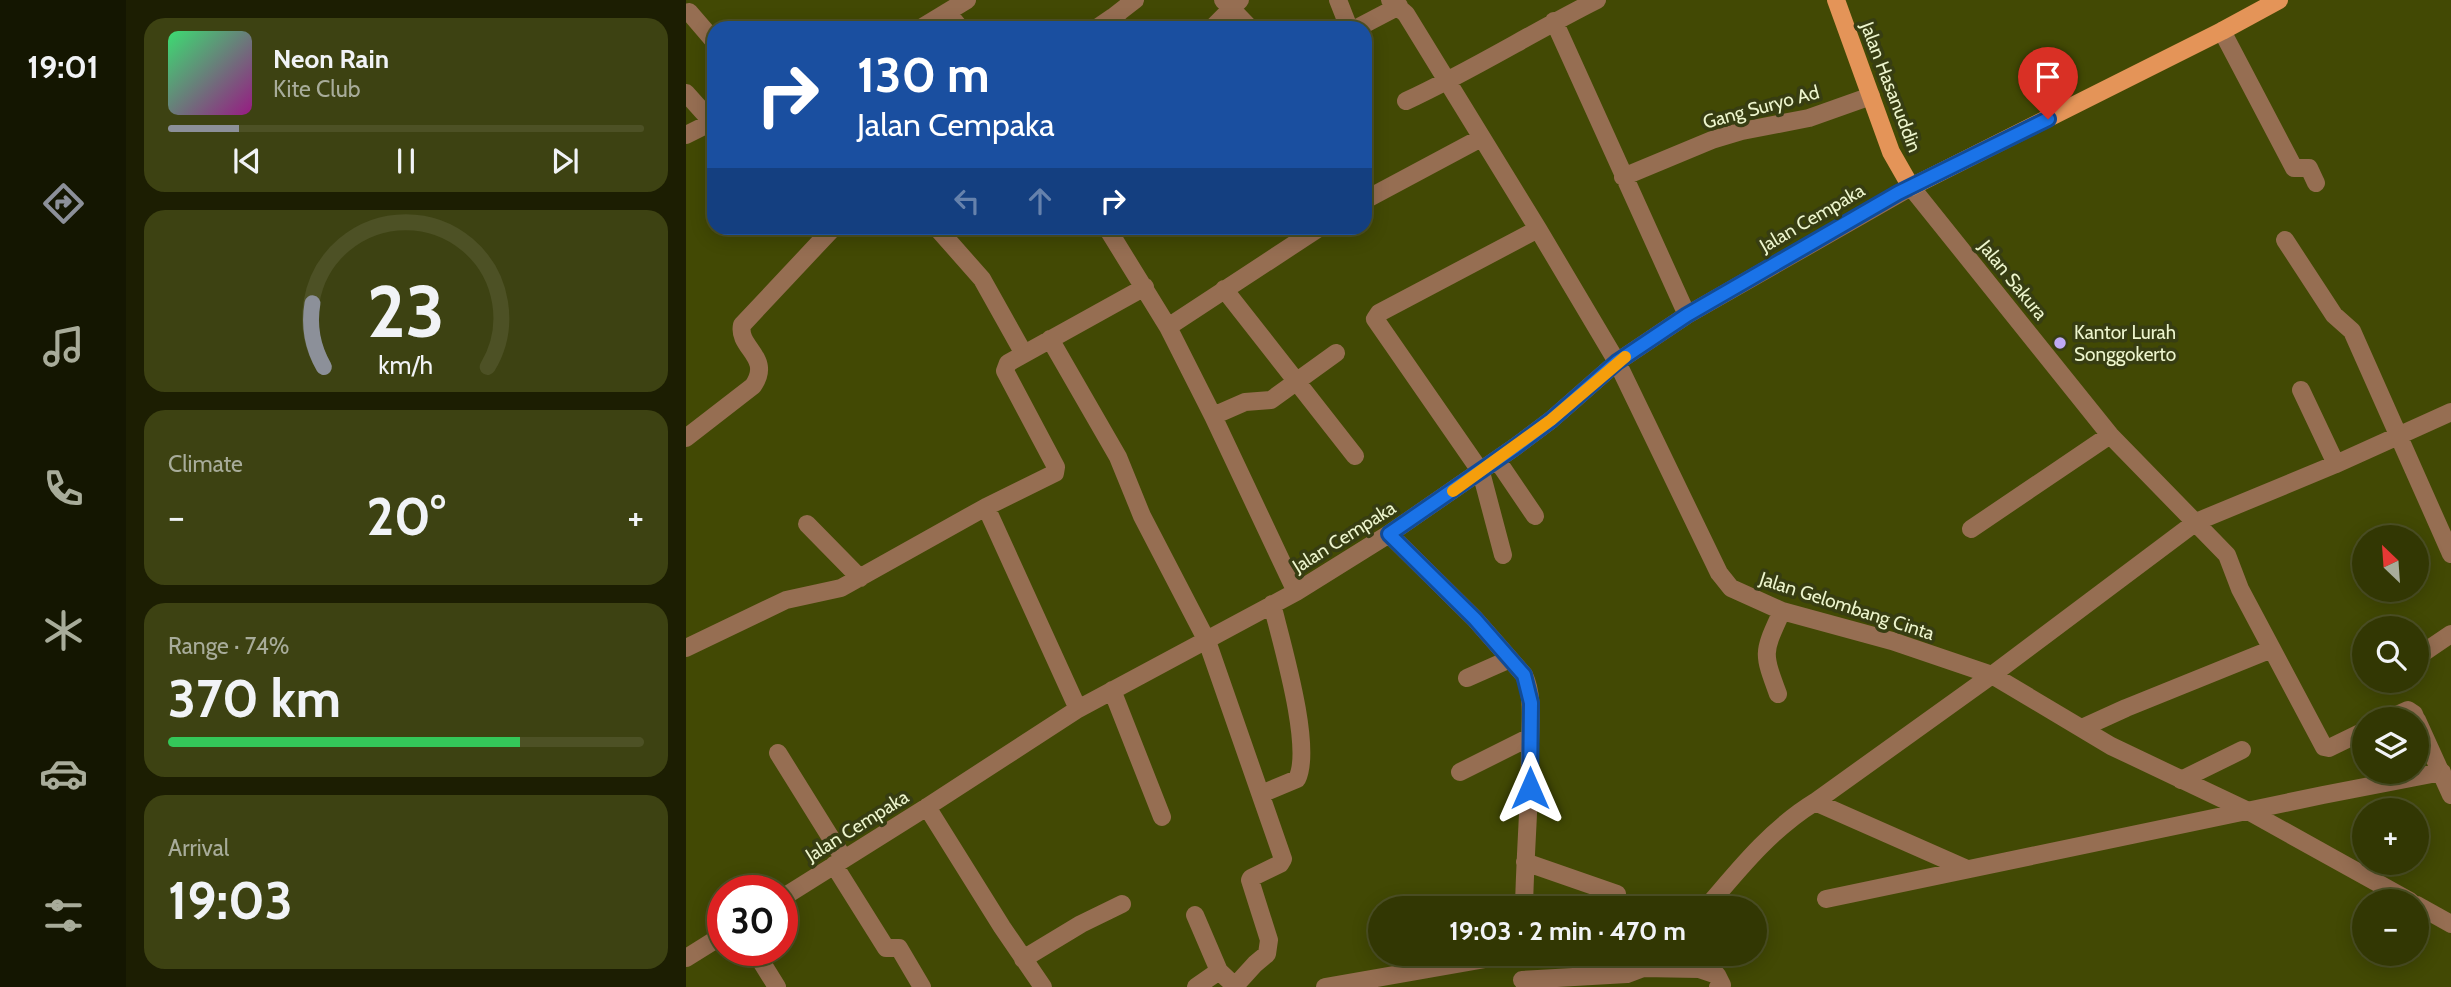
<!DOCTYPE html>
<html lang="en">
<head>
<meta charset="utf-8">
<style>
	:root { --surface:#323703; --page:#3d4212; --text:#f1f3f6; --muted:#a8ac9a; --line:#4d5125; --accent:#8c9099 }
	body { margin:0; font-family:Cabin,sans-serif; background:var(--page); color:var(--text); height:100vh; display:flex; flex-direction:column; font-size:26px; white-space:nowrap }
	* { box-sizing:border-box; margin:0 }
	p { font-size:23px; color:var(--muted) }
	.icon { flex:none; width:38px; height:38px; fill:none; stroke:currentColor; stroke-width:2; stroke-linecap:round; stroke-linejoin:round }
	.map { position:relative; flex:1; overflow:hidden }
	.panel { display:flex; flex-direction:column; gap:18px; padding:18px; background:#1c1e02; width:560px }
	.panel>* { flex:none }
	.banner { position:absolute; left:21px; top:21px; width:665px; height:214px; border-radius:21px; box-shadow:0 4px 18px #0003,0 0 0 2px var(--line); background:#1a4fa0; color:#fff; overflow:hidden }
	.needle { width:46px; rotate:335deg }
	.fabs { position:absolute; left:1666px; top:525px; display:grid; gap:14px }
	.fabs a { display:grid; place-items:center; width:77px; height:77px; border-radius:50%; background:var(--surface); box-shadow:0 4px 18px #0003,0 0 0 2px var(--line); font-size:35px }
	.speed { position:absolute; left:21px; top:875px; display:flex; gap:14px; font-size:35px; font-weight:700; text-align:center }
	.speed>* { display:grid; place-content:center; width:91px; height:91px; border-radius:50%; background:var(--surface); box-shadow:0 4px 18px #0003,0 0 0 2px var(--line); line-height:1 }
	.speed .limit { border:10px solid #d22; background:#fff; color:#111 }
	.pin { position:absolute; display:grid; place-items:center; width:60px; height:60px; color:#fff; margin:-72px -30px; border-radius:50% 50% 50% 0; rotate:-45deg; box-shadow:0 0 7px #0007 }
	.pin .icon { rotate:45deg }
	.me { position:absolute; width:77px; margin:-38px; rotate:0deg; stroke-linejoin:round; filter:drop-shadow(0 0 5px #0008) }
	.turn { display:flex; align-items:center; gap:24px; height:147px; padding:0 35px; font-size:32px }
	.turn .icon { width:91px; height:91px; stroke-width:2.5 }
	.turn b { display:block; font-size:49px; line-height:60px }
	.lanes { display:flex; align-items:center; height:66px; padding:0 35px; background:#0003; justify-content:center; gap:35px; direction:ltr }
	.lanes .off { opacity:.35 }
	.big { font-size:52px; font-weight:700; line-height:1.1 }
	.panel .card { flex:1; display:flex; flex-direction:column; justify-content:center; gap:10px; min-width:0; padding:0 24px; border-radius:21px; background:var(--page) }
	.panel .dial { align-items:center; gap:0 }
	.dial svg { height:182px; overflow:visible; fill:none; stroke:var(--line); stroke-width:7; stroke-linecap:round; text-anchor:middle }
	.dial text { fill:var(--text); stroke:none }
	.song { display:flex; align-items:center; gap:21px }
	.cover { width:84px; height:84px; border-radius:10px; background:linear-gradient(135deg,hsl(140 70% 55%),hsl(310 70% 35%)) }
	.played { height:7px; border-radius:4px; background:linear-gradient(90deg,var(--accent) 15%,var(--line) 15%) }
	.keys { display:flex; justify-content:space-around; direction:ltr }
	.heat { display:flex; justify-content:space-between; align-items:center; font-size:38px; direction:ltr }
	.charge { height:10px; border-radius:5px; background:linear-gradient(90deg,#34c759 74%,var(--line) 0) }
	.trip { position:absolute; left:682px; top:896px; width:399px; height:70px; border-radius:35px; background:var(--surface); box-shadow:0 4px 18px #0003,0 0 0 2px var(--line); font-weight:700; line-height:70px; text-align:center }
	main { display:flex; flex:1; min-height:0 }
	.tab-bar { display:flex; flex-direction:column; width:126px; justify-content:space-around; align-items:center; background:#141601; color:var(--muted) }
	.tab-bar .icon { width:49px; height:49px }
	.tab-bar .on { color:var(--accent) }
	.tab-bar b { font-size:32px; color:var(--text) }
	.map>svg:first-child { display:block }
</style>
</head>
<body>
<main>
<nav class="tab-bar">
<b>19:01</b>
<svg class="icon on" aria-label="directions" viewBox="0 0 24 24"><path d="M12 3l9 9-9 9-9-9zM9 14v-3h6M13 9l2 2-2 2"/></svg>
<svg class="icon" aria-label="music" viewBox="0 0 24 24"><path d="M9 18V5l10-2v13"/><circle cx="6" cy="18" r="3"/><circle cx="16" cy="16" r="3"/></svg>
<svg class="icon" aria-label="phone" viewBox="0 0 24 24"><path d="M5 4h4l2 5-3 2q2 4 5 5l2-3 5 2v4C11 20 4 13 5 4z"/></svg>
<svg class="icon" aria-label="climate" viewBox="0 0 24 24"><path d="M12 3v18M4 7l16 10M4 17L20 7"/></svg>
<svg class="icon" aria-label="car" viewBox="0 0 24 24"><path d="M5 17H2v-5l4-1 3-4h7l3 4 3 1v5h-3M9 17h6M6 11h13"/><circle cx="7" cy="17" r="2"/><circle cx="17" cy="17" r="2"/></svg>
<svg class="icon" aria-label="filters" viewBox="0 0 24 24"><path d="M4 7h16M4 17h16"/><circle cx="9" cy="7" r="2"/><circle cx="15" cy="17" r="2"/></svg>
</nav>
<section class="panel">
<div class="card">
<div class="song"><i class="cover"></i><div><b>Neon Rain</b><p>Kite Club</p></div></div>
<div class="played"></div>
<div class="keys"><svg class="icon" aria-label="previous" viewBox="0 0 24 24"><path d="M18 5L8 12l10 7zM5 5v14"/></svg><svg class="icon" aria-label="pause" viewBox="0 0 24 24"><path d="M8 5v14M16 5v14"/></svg><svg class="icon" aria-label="next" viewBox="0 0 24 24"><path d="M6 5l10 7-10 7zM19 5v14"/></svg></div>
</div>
<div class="card dial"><svg viewBox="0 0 100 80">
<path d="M14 69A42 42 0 1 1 86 69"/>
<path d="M14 69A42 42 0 0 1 9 41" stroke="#8c9099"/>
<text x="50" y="56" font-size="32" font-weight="700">23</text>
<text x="50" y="72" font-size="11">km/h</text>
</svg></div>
<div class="card"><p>Climate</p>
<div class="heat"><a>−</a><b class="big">20°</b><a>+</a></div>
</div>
<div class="card"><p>Range · 74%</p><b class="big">370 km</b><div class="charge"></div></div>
<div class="card"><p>Arrival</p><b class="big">19:03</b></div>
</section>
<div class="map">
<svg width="1765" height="987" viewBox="0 0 1765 987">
	<rect width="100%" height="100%" fill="#424904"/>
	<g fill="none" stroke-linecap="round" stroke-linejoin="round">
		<path stroke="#966e52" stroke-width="18" d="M537 0 564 28
			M652 0 663 28
			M704 0 720 14 852 229 931 362 1033 573 1045 588 1096 611 1206 641 1306 675 1425 746 1562 811 1724 901
			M3 12 28 41
			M261 12 274 28
			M868 21 1001 315
			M235 28 281 0
			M411 28 427 17
			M436 28 427 17 449 0
			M526 28 554 0
			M671 28 713 6
			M1536 31 1608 168H1623L1630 183
			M0 93 26 122
			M720 101C785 71 847 32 911 0
			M0 135 28 121
			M937 177 1026 140 1056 131 1123 118 1185 96
			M679 200 795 138
			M251 228 296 279 338 354
			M421 228 482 327 527 416 610 592
			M1599 240 1648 315 1666 331 1765 554
			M538 289 669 456
			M482 327 633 228
			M364 339 432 457 456 516 521 641 597 859 594 864 565 878 564 880 583 940 581 954 569 964 549 986 533 971 510 987
			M1615 390 1650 464
			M527 416 559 402 585 400 650 353
			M0 438 67 386C87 357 51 348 56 325L147 228
			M811 460 849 516
			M300 507 392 709
			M121 524 174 578
			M1285 529 1424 435
			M703 534 789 619 838 675C848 697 844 722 844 745 844 800 839 854 838 908
			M817 555 795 472 689 319 693 313 852 229
			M0 648 100 600 155 588 300 507 369 473 370 467 319 371 322 363 459 287
			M1731 657 1765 634
			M781 678 824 659
			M426 690 476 817
			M1092 694C1076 651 1077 653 1096 611
			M1702 719 1722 710 1728 714 1730 719
			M1731 720 1765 795
			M1396 728 1440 708 1586 649
			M92 753 158 859
			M774 772 844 737
			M1495 780 1556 750
			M575 794 611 779C627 747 595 641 586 604
			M1129 802 1281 869
			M241 807 316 927 357 987
			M839 862 931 894
			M148 865 200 948H213L236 987
			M96 898 241 807 392 709 610 592 703 534 829 447 865 420 931 362 1001 315 1225 187 1424 435 1541 555 1554 589 1638 747 1643 748 1678 731
			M1140 899 1637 795 1756 772
			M1731 905 1765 924
			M1020 908C1053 869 1085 829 1129 802L1306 675 1510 522 1650 464 1765 412
			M509 915 533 971
			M68 950 91 987
			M0 958 37 935
			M337 959 395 924 436 904
			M957 968 1013 969 1031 975 1036 985 1032 987
			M836 980 941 974 957 968 979 954
			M639 987 828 954"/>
		<path stroke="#e49458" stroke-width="18" d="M1150 0 1205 152 1225 187 1536 31 1593 0"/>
	</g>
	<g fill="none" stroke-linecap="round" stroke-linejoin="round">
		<g stroke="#114b97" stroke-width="18">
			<path id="route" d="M844 788 845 703 838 675 789 619 703 534 829 447 865 420 931 362 1001 315 1212 193 1362 119"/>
		</g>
		<use href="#route" stroke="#1a73e8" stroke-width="12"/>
		<path stroke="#f59e0b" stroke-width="12" d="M767 491 865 420 939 357"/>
	</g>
	<circle fill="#bea9f5" stroke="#373d12" stroke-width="2.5" cx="1374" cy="343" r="7"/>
	<g text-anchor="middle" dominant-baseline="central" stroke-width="7" stroke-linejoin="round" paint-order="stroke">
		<g font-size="19" fill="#edf5cd" stroke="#373d12">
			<text transform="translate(1205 87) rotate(69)">Jalan Hasanuddin</text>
			<text transform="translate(1075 107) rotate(-15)">Gang Suryo Ad</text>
			<text transform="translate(1126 218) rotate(-30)">Jalan Cempaka</text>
			<text transform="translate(1327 280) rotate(51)">Jalan Sakura</text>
			<text transform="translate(658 537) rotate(-32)">Jalan Cempaka</text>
			<text transform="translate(1161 606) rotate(18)">Jalan Gelombang Cinta</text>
			<text transform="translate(171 826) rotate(-32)">Jalan Cempaka</text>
		</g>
		<g font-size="19" fill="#edf5cd" stroke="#373d12" text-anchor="start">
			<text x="1388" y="332">Kantor Lurah<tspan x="1388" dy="22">Songgokerto</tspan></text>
		</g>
	</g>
</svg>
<div class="fabs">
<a><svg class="needle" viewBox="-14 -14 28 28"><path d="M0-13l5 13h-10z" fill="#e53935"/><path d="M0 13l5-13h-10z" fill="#a8ac9a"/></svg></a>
<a><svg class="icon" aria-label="search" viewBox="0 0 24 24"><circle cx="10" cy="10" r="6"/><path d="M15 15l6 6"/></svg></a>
<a><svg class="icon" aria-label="layers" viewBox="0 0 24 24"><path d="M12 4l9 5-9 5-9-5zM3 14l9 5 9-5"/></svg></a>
<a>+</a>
<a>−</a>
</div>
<div class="speed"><div class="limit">30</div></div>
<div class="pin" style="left:1362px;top:119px;background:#d93025"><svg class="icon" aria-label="arrive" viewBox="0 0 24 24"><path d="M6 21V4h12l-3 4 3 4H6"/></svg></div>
<svg class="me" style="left:844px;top:788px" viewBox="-20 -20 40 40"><path d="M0-17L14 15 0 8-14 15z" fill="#1a73e8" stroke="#fff" stroke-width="4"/></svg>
<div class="trip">19:03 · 2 min · 470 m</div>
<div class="banner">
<div class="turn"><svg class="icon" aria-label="right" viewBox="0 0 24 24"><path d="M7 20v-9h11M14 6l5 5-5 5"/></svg><div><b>130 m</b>Jalan Cempaka</div></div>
<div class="lanes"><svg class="icon off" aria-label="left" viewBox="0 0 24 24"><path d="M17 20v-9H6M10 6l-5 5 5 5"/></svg><svg class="icon off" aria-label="ahead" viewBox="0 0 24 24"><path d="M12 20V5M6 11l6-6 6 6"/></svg><svg class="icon" aria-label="right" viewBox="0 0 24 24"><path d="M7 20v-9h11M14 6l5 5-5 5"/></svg></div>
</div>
</div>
</main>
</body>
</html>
